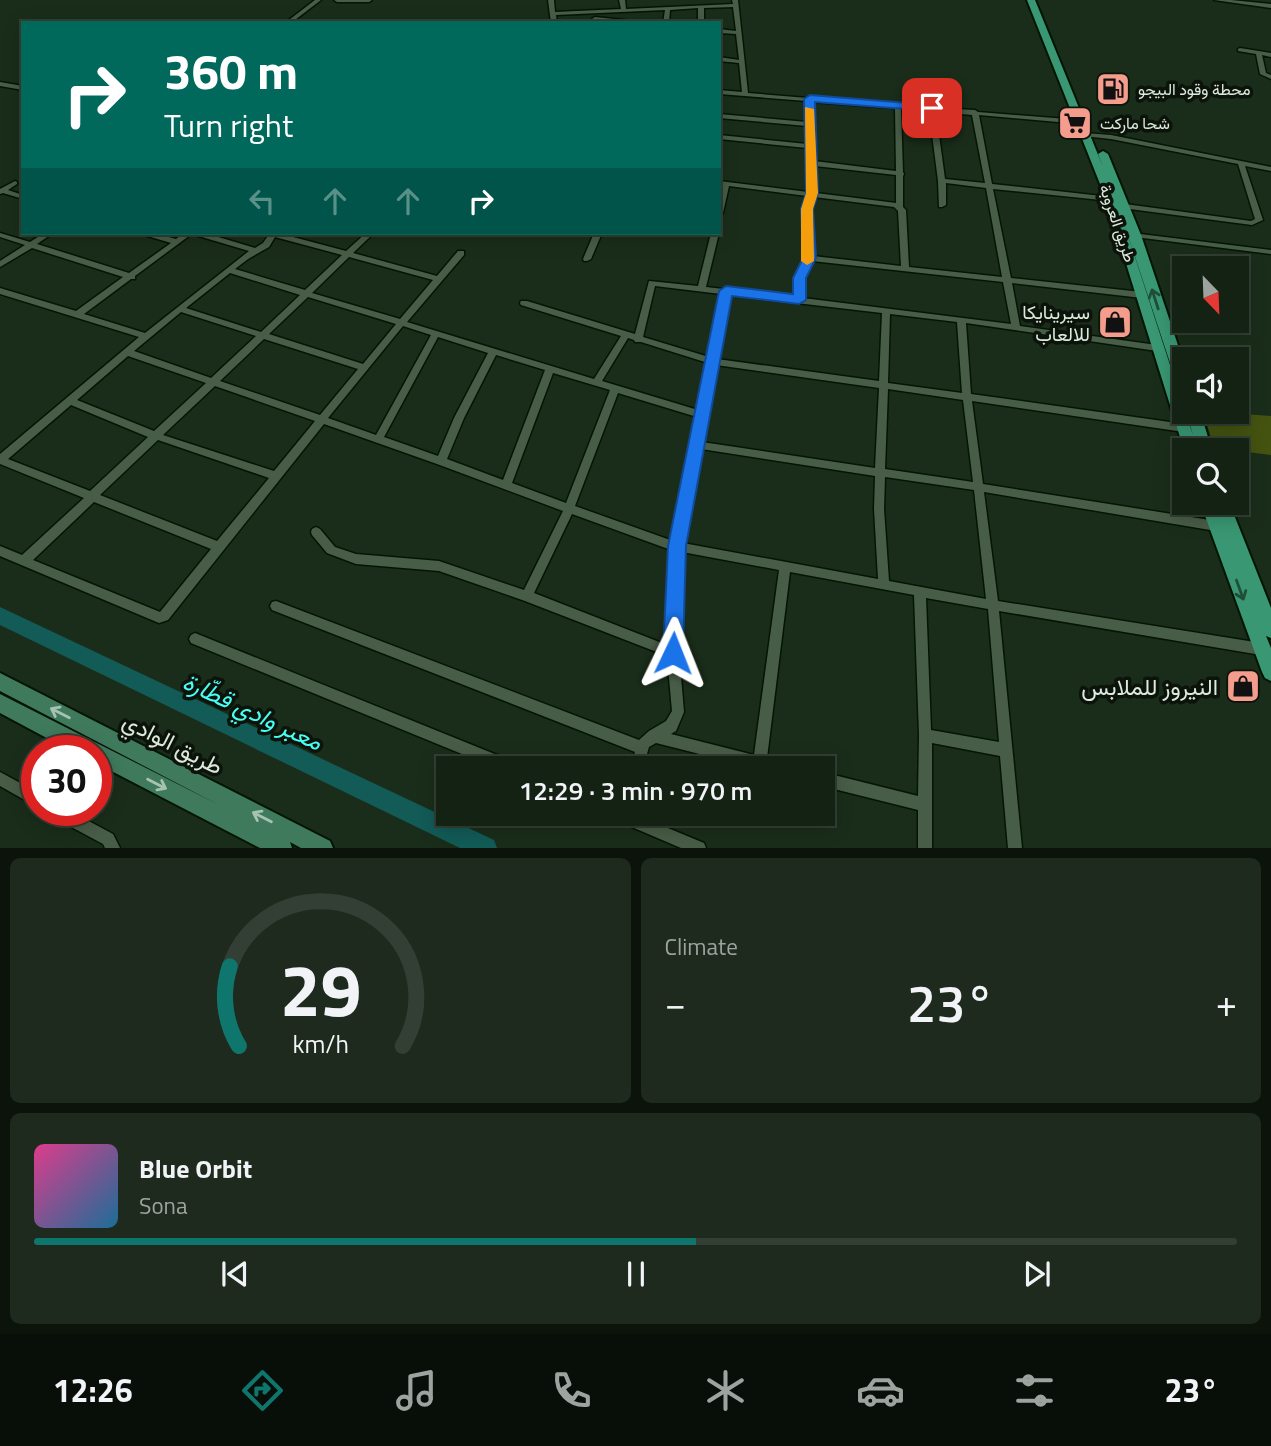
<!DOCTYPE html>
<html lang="en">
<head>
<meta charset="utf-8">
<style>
	:root { --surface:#142214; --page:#1d2a1d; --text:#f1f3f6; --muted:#9da4a0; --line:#333f34; --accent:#0f766e }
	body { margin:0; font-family:"Titillium Web",Vazirmatn,sans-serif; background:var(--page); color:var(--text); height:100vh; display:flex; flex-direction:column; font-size:26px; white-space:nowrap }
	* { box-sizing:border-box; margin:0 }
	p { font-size:23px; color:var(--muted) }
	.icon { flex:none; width:38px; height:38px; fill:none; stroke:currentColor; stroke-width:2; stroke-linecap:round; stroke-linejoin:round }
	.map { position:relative; height:848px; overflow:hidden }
	.side { display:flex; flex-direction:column; gap:10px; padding:10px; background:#0b130b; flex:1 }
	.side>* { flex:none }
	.guide { position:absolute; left:21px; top:21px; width:700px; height:214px; border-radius:0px; box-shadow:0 4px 18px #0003,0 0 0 2px var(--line); background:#00695c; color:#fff; overflow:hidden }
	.needle { width:46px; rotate:157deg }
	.tools { position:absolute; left:1172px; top:256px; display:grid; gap:14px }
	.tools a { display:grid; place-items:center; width:77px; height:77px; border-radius:0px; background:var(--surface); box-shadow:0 4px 18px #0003,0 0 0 2px var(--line); font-size:35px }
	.speed { position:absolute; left:21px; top:735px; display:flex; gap:14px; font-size:35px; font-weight:700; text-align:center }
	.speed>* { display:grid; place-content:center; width:91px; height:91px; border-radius:50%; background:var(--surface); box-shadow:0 4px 18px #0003,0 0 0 2px var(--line); line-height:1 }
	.speed .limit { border:10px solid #d22; background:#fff; color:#111 }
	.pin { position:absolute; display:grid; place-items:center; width:60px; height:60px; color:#fff; margin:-30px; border-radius:14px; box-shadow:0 4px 10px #0006 }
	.me { position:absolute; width:77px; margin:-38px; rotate:2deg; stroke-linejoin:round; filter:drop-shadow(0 0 5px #0008) }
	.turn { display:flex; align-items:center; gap:24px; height:147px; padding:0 28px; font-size:32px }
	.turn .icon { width:91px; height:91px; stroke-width:2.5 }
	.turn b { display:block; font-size:49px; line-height:60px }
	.lanes { display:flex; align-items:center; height:66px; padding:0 28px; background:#0003; justify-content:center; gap:35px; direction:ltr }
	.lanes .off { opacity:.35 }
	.big { font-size:52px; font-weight:600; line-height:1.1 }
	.side .widget { flex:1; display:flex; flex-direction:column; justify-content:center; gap:10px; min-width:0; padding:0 24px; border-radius:10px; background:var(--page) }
	.side .dial { align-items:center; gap:0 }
	.dial svg { height:182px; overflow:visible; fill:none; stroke:var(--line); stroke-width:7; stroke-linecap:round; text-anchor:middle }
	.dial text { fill:var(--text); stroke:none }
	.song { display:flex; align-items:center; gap:21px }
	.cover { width:84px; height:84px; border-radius:10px; background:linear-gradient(135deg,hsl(330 70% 55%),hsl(200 70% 35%)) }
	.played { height:7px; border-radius:4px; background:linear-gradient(90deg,var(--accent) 55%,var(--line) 55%) }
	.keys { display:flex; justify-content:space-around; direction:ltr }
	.heat { display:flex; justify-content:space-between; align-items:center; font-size:38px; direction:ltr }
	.side .tiles { flex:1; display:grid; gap:10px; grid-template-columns:1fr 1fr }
	.widget:last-child { grid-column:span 2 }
	.trip { position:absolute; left:436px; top:756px; width:399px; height:70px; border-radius:0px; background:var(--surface); box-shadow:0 4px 18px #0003,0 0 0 2px var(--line); font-weight:600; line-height:70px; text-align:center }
	.menu { display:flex; height:112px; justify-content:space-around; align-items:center; background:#080e08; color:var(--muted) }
	.menu .icon { width:49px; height:49px }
	.menu .selected { color:var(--accent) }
	.menu b { font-size:32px; color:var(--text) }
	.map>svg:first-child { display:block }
</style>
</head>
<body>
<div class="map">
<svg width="1271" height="848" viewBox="0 0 1271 848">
	<rect width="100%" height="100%" fill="#1a2d1a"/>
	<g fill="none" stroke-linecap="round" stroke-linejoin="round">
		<path fill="#125b57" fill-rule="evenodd" d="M0 607 494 840 497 848H460L0 625Z"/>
	</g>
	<path fill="#445310" d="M1203 411 1271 416V455L1214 448Z"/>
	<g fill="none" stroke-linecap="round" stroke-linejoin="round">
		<g stroke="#041504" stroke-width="3">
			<path id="street" d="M315 0H321L291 23H285Z
				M334 0H372L369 2H337Z
				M548 0H554L555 12 621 9 619 0H625L626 9 733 4 732 0H738L748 93 929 108 932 106 935 108 975 110 978 112 1080 120 1083 122 1080 124 979 115 992 184 1111 197 1115 199 1111 201 993 189 1011 278 1142 292 1146 295 1142 298 1012 283 1020 326 1157 345 1161 348 1157 351 966 323 971 394 1184 424 1187 425 1189 428 1187 431 1184 432 972 401 983 484 1216 521 1220 523 1221 526 1220 529 1216 531 984 492 998 601 1261 643 1265 645 1267 649 1265 653 1261 655 999 611 1022 848H1008L1000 756 932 743V848H918V810L822 786V772L918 796 919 735 914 595 790 572 767 758 785 763 787 768H755L656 743 649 747 643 768H629L635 752 272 610 270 606 272 602 276 601 639 740 649 731 666 721 672 711 667 656 525 601 439 571 356 564 327 553 312 535 311 532 312 529 316 527 320 529 335 547 356 554 439 561 524 590 563 511 437 464 324 424 168 620 159 623 0 556V546L22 555 84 498 0 464V454L139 337 0 294V288L76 311 123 277 32 248 0 267V261L25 245 0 237V233L30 242 44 233H53L37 244 129 273 171 243 144 235 143 233H154L176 239 184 233H193L135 276V279H131L84 314 145 333 249 251 195 235 194 233H205L255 248 263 243 270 233H278L346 251 366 233H374L353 253 437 276 458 251H464V255L407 322 594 379 621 336 521 305 520 303 521 301H527L635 334 649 281 698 286 711 233H719L706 287 795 297V278L805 258 803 209 807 196 729 186 723 213 719 215V197L722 186 719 185V181L808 192 807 148 719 139V135L807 144V126L719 118V114L807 122 806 101 719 94V90L742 92 739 63 719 61V57L739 60 736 34 719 33V29L736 31 733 7 704 8V23H698V8L670 10 669 23H663L665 10 556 15 557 23H551ZM812 102 895 108 896 171 814 161ZM901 109 929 111 938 181 939 207H942L946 205V183L986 188 1002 277 909 267 906 210 903 207V176L904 174 903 172ZM936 112 972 115 985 183 945 179ZM815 166 896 175V203L816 193ZM814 197 894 207 898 211 901 266 813 256 811 209ZM275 237 342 255 305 290 235 269 248 259 269 247ZM349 257 433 280 400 319 312 293ZM812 261 1003 282 1011 324 803 298V278ZM230 273 300 295 261 332 186 308ZM655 286 721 294 709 357 643 337ZM729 295 882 313 879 381 717 359ZM308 297 396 324 363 364 269 334ZM181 312 256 336 211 378 134 351ZM890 314 957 322 962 393 888 383ZM403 326 431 335 376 435 328 418ZM438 337 488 353 454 418 438 456 384 437ZM628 338 634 340 635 342H641L708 363 698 410 602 381ZM264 339 358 369 320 415 220 381ZM496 355 545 370 503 480 447 459 464 418ZM128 356 206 383 154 431 77 400ZM716 365 879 388 875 468 702 442ZM553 373 610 390 566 503 512 483ZM215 386 315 421 274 471 163 435ZM888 389 963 400 973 482 885 469ZM618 393 697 417 673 541 575 506ZM71 405 148 437 90 491 8 459ZM158 440 269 478 217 541 100 495ZM701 449 875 476 874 509 878 579 683 543ZM885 477 974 490 986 599 889 581 884 509ZM94 502 211 549 160 612 33 560ZM572 514 671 550 667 645 534 593ZM682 552 779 570 754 755 671 734 676 731 684 712 679 653ZM926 598 988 609 999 742 931 730Z
				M1214 0H1231L1271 4V8Z
				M595 17 633 21 635 23H615L593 20 592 19Z
				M1240 48 1271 53V57L1262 55 1266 73 1271 75V79L1260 74 1256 54 1238 51V49Z
				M0 82 23 86V90L0 86Z
				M1085 133 1111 135 1271 167V171L1245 166 1263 220 1252 225 1122 208 1121 206 1125 204 1251 221 1255 219 1238 164 1111 139 1083 136 1082 135Z
				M15 181 17 182V184L8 190 23 195V199L3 193 0 194V189Z
				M594 233H602L591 259 587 261H584L583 259Z
				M1132 233 1271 250V254L1135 237H1132Z
				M195 633 517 763 519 768H496L191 643 189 639 191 635Z
				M0 772 37 792V807L0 786Z
				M47 810H68L113 834 120 848H105L103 844 49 815Z
				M611 814H634L704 843 706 848H681L613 819Z"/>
		</g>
		<g stroke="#041504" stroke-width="4">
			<path id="secondary" d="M0 673 330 841 333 848H301L290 842 292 848H260L96 763V751H71L0 713V694L219 805 0 691Z"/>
		</g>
		<g stroke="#041504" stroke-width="4">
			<path id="primary" d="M1027 0H1035L1103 167 1098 154 1103 151 1108 154 1141 235 1185 366V392L1178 387 1120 211 1185 411 1193 435 1186 411H1200L1212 450H1185V452L1184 450 1106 199Z
				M1200 502H1229L1271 608V638L1266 636 1271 648V681L1265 678 1262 672Z"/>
		</g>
		<use href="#street" fill="#485d47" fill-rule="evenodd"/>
		<use href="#secondary" fill="#407a5d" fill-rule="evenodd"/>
		<use href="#primary" fill="#399773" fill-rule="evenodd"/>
	</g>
	<defs><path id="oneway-shaft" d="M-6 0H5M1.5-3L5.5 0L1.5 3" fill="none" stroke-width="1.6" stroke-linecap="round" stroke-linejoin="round" transform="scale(1.75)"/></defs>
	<g stroke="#204e39">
		<use href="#oneway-shaft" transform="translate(1155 299) rotate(-108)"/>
		<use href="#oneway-shaft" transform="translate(1240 590) rotate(70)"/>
	</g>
	<g stroke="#a6c2b0">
		<use href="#oneway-shaft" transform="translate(60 713) rotate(-153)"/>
		<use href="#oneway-shaft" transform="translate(157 784) rotate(27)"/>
		<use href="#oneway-shaft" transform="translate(262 817) rotate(-153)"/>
	</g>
	<path fill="#1a73e8" stroke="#114b97" stroke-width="2" d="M810 95 932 105 937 108 932 111 815 102 818 193 813 209 816 258 806 278V300L799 304 732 296 686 546 683 653 680 659 673 662 666 659 663 653 668 546 719 291 726 286 793 294V278L803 258 801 209 806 193 804 99Z"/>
	<path fill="#f59e0b" d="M805 107 814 109 818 193 813 209 814 261 807 265 801 261V209L806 193Z"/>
	<defs>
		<g id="fuel-square" transform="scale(1.75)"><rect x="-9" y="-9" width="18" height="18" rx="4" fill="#f49d8d" stroke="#0b130a"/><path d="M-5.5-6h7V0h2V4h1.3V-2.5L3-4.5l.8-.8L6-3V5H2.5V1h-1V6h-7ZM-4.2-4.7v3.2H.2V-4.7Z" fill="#111"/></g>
		<g id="supermarket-square" transform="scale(1.75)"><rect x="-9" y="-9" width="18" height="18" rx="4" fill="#f49d8d" stroke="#0b130a"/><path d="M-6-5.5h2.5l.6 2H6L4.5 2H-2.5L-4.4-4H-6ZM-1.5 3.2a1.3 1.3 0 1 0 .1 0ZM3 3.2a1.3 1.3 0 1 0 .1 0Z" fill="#111"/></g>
		<g id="shop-square" transform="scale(1.75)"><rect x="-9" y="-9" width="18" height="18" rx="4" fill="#f49d8d" stroke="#0b130a"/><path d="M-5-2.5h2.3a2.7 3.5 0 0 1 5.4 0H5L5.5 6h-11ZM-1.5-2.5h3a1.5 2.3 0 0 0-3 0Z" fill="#111"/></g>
	</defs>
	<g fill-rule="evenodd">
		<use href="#fuel-square" x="1113" y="89"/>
		<use href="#supermarket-square" x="1075" y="123"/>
		<use href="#shop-square" x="1115" y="322"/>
		<use href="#shop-square" x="1243" y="686"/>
	</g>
	<g text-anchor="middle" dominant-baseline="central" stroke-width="7" stroke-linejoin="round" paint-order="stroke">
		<g font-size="16" fill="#dde9dc" stroke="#0b130a" text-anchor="start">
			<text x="1138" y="89">محطة وقود البيجو</text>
			<text x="1100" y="123">شحا ماركت</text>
		</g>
		<g font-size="16" fill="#dde9dc" stroke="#0b130a">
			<text transform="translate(1118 223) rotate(71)">طريق العروبة</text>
		</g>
		<g font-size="19" fill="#dde9dc" stroke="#0b130a" text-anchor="end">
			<text x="1090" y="311">سيرينايكا<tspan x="1090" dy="22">للالعاب</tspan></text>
		</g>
		<g font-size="23" fill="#dde9dc" stroke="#0b130a" text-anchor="end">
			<text x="1218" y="686">النيروز للملابس</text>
		</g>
		<g font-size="23" fill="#dde9dc" stroke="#0b130a">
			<text transform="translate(173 743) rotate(27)">طريق الوادي</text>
		</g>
		<g font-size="24" font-style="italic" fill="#47fff4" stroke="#0b130a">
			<text transform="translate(253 711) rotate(25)">معبر وادي قطّارة</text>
		</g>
	</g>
</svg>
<div class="tools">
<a><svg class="needle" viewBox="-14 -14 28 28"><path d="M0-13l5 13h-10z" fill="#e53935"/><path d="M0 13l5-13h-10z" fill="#9da4a0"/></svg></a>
<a><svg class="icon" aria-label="sound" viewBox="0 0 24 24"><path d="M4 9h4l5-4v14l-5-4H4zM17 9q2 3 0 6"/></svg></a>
<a><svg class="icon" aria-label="search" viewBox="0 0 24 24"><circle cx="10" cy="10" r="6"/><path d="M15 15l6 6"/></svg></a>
</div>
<div class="speed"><div class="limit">30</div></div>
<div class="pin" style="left:932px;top:108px;background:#d93025"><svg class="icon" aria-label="arrive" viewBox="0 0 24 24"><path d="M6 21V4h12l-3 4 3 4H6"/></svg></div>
<svg class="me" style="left:673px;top:653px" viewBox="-20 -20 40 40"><path d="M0-17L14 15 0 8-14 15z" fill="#1a73e8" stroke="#fff" stroke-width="4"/></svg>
<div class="trip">12:29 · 3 min · 970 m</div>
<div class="guide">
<div class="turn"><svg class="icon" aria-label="right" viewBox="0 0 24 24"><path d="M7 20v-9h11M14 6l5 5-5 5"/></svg><div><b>360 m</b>Turn right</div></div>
<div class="lanes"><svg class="icon off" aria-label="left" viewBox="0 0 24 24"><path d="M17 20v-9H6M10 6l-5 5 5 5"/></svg><svg class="icon off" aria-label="ahead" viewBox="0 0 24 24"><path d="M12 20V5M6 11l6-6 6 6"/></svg><svg class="icon off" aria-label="ahead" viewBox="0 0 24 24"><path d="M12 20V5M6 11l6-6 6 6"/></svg><svg class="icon" aria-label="right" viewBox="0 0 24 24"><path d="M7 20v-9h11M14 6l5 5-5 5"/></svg></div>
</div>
</div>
<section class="side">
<div class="tiles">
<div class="widget dial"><svg viewBox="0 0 100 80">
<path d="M14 69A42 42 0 1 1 86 69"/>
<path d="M14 69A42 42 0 0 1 10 34" stroke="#0f766e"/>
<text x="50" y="56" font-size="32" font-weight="700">29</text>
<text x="50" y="72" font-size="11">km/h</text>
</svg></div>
<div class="widget"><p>Climate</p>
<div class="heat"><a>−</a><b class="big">23°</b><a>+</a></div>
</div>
<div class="widget">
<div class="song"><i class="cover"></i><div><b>Blue Orbit</b><p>Sona</p></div></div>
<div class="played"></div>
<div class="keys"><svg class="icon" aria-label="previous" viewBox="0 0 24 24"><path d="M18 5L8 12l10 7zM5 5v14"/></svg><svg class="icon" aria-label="pause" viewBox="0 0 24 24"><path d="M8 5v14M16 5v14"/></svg><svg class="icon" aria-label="next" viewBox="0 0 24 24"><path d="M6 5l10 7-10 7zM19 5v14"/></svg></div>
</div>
</div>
</section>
<nav class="menu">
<b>12:26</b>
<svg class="icon selected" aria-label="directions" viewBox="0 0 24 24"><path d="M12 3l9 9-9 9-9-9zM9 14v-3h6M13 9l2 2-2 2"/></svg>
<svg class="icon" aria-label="music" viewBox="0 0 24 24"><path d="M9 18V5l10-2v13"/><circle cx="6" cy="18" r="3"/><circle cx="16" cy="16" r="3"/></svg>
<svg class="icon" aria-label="phone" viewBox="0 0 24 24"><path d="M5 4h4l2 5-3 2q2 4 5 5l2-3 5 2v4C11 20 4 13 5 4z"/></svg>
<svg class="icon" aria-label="climate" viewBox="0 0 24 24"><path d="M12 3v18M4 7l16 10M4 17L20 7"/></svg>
<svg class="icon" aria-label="car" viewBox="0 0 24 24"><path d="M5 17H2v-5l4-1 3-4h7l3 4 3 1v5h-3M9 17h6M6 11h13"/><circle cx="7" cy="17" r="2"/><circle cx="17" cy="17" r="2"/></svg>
<svg class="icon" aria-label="filters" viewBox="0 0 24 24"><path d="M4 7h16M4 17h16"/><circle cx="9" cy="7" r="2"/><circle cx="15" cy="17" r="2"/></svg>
<b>23°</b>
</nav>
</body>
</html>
